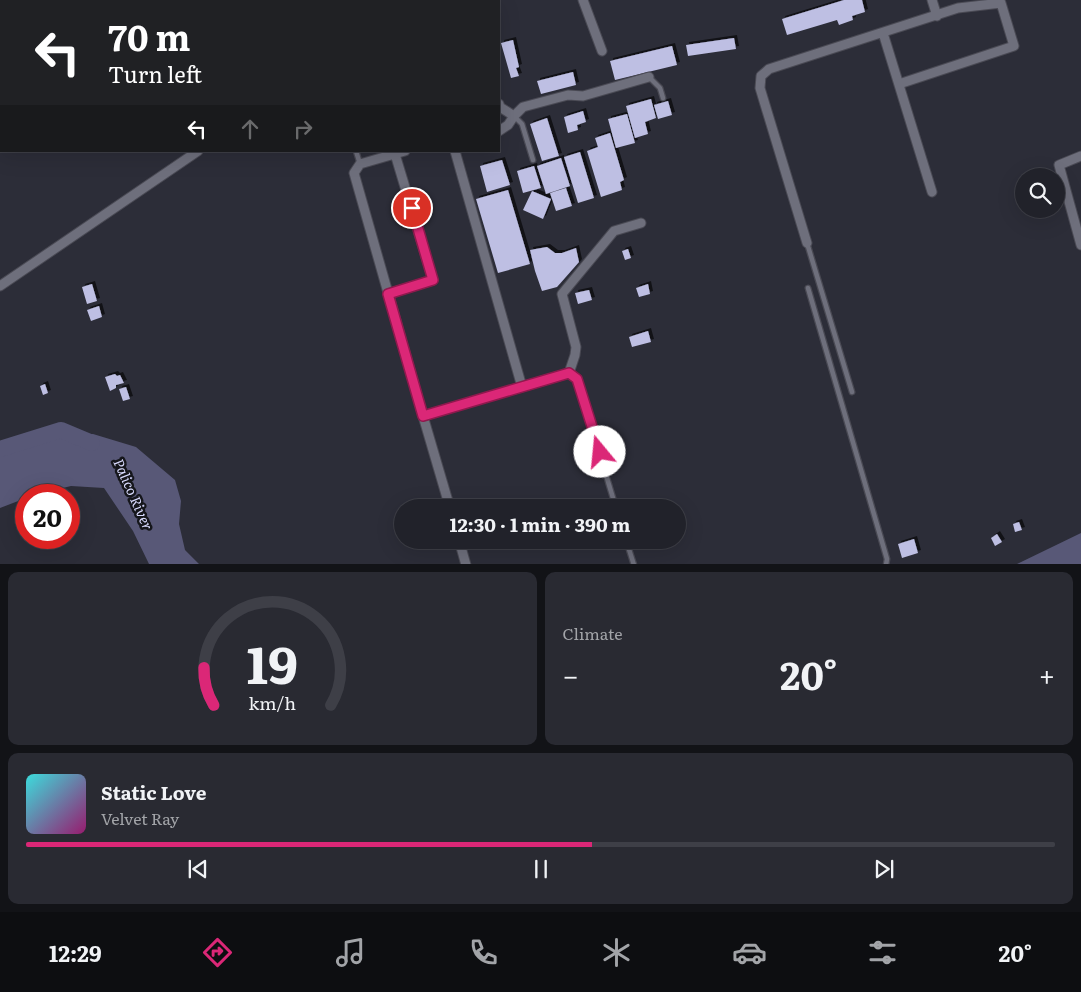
<!DOCTYPE html>
<html lang="en">
<head>
<meta charset="utf-8">
<style>
	:root { --surface:#21222a; --page:#292a32; --text:#f1f3f6; --muted:#a2a4a8; --line:#3e3f47; --accent:#db2777 }
	body { margin:0; font-family:Literata,serif; background:var(--page); color:var(--text); height:100vh; display:flex; flex-direction:column; font-size:19px; white-space:nowrap }
	* { box-sizing:border-box; margin:0 }
	p { font-size:16px; color:var(--muted) }
	.icon { flex:none; width:28px; height:28px; fill:none; stroke:currentColor; stroke-width:2; stroke-linecap:round; stroke-linejoin:round }
	.map { position:relative; height:564px; overflow:hidden }
	.details { display:flex; flex-direction:column; gap:8px; padding:8px; background:#121317; flex:1 }
	.details>* { flex:none }
	.hud { position:absolute; left:0px; top:0px; width:500px; height:152px; box-shadow:0 5px 20px #0002,0 0 0 1px var(--line); background:#202124; color:#fff; overflow:hidden }
	.fabs { position:absolute; left:1015px; top:168px; display:grid; gap:10px }
	.fabs a { display:grid; place-items:center; width:50px; height:50px; border-radius:50%; background:var(--surface); box-shadow:0 5px 20px #0002,0 0 0 1px var(--line); font-size:25px }
	.speed { position:absolute; left:15px; top:484px; display:flex; gap:10px; font-size:25px; font-weight:700; text-align:center }
	.speed>* { display:grid; place-content:center; width:65px; height:65px; border-radius:50%; background:var(--surface); box-shadow:0 5px 20px #0002,0 0 0 1px var(--line); line-height:1 }
	.speed .limit { border:8px solid #d22; background:#fff; color:#111 }
	.pin { position:absolute; display:grid; place-items:center; width:42px; height:42px; color:#fff; margin:-21px; border:2px solid #fff; border-radius:50%; box-shadow:0 1px 5px #0007 }
	.me { position:absolute; width:55px; margin:-28px; rotate:343deg; stroke-linejoin:round; filter:drop-shadow(0 0 4px #0008) }
	.turn { display:flex; align-items:center; gap:18px; height:105px; padding:0 25px; font-size:22px }
	.turn .icon { width:65px; height:65px; stroke-width:2.5 }
	.turn b { display:block; font-size:35px; line-height:42px }
	.lanes { display:flex; align-items:center; height:48px; padding:0 25px; background:#0003; justify-content:center; gap:25px; direction:ltr }
	.lanes .off { opacity:.35 }
	.big { font-size:38px; font-weight:700; line-height:1.1 }
	.details .card { flex:1; display:flex; flex-direction:column; justify-content:center; gap:8px; min-width:0; padding:0 18px; border-radius:10px; background:var(--page) }
	.details .dial { align-items:center; gap:0 }
	.dial svg { height:130px; overflow:visible; fill:none; stroke:var(--line); stroke-width:7; stroke-linecap:round; text-anchor:middle }
	.dial text { fill:var(--text); stroke:none }
	.song { display:flex; align-items:center; gap:15px }
	.cover { width:60px; height:60px; border-radius:8px; background:linear-gradient(135deg,hsl(180 70% 55%),hsl(320 70% 35%)) }
	.played { height:5px; border-radius:2px; background:linear-gradient(90deg,var(--accent) 55%,var(--line) 55%) }
	.keys { display:flex; justify-content:space-around; direction:ltr }
	.heat { display:flex; justify-content:space-between; align-items:center; font-size:28px; direction:ltr }
	.details .tiles { flex:1; display:grid; gap:8px; grid-template-columns:1fr 1fr }
	.card:last-child { grid-column:span 2 }
	.trip { position:absolute; left:394px; top:499px; width:292px; height:50px; border-radius:25px; background:var(--surface); box-shadow:0 5px 20px #0002,0 0 0 1px var(--line); font-weight:700; line-height:50px; text-align:center }
	.tabs { display:flex; height:80px; justify-content:space-around; align-items:center; background:#0d0e11; color:var(--muted) }
	.tabs .icon { width:35px; height:35px }
	.tabs .active { color:var(--accent) }
	.tabs b { font-size:22px; color:var(--text) }
	.map>svg:first-child { display:block }
</style>
</head>
<body>
<div class="map">
<svg width="1081" height="565" viewBox="0 0 1081 565">
	<defs>
		<filter id="shadow"><feDropShadow dx="3" dy="-3" stdDeviation="0" flood-color="#0009"/></filter>
	</defs>
	<rect width="100%" height="100%" fill="#2c2d38"/>
	<path fill="#585877" d="M93 434 136 447 175 480 181 501 179 524 185 550 199 564H149L133 531 104 488 71 486 34 495H26V498L0 508V447L29 438Z
		M1081 533V564H1017Z"/>
	<g fill="none" stroke-linecap="round" stroke-linejoin="round">
		<path stroke="#585877" stroke-width="16" d="M0 449 61 430 92 443"/>
	</g>
	<path fill="#bebfe3" filter="url(#shadow)" d="M844 0H862L865 12 852 16 853 20 839 25 837 20 787 35 782 19Z
		M734 38 736 49 688 56 686 45Z
		M513 40 519 67 516 68 519 76 511 78 501 43Z
		M672 46 677 65 615 80 610 61Z
		M573 72 576 85 541 94 537 81Z
		M651 99 656 118 645 122 648 134 635 138 626 106Z
		M668 101 672 115 658 119 654 105Z
		M583 111 586 122 577 125 578 130 568 133 564 117Z
		M627 114 635 143 616 148 608 119Z
		M547 118 559 156 542 161 530 124Z
		M610 133 624 180 620 182 622 190 601 197 587 151 598 147 595 138Z
		M580 152 594 198 578 203 564 157Z
		M561 158 570 186 546 194 537 166Z
		M502 160 510 185 487 192 480 166Z
		M534 166 541 188 523 193 517 171Z
		M566 188 572 206 556 211 550 193Z
		M508 190 530 264 498 273 476 199Z
		M532 191 551 199 543 219 523 210Z
		M547 247 555 253H562L576 248 579 262 557 287 542 291 535 271 530 250Z
		M628 249 631 258 625 260 622 251Z
		M92 284 97 301 87 304 82 287Z
		M648 284 650 294 639 297 636 288Z
		M589 290 592 300 578 304 575 293Z
		M99 306 102 317 91 321 87 310Z
		M648 331 651 342 632 347 629 337Z
		M115 374 117 376 120 375 124 383 116 385V388L110 391 105 377Z
		M45 384 48 393 43 395 40 386Z
		M126 387 130 399 123 401 119 389Z
		M617 441 619 449 608 452 606 444Z
		M1019 522 1022 530 1015 532 1013 524Z
		M997 534 1002 542 995 546 991 538Z
		M914 539 918 553 902 558 898 544Z"/>
	<g fill="none" stroke-linecap="round" stroke-linejoin="round">
		<g stroke="#4a4a54" stroke-width="7">
			<path id="lane" d="M649 77 660 88 663 98
				M514 116 522 124 533 160
				M356 151 360 164
				M807 243 852 392
				M808 288 887 559 886 565
				M569 373 577 379 616 508
				M626 540 634 565"/>
		</g>
		<g stroke="#4a4a54" stroke-width="11">
			<path id="street" d="M480 0V1
				M583 0 602 51
				M932 0 937 16
				M463 1 468 0
				M883 33 932 192
				M499 104 500 107 514 116
				M499 131 508 125 514 116 523 107 568 95 583 96 649 77
				M405 151 360 164 354 173 423 416 450 508
				M455 151 522 387
				M1081 156 1059 165 1081 245
				M807 243 760 88 761 76 769 69 958 8 1001 3 1014 46 899 84
				M0 286 198 151
				M388 294 433 280 395 154
				M423 416 569 373 575 355 576 347 562 294 614 231 641 223
				M459 540 466 565"/>
		</g>
		<use href="#lane" stroke="#6e6f7c" stroke-width="4.5"/>
		<use href="#street" stroke="#6e6f7c" stroke-width="9"/>
	</g>
	<g fill="none" stroke-linecap="round" stroke-linejoin="round">
		<g stroke="#8e194d" stroke-width="12">
			<path id="route" d="M412 208 433 280 388 294 423 416 569 373 577 379 600 452"/>
		</g>
		<use href="#route" stroke="#db2777" stroke-width="9"/>
	</g>
	<g text-anchor="middle" dominant-baseline="central" stroke-width="5" stroke-linejoin="round" paint-order="stroke">
		<g font-size="14" font-style="italic" fill="#d8dafd" stroke="#15161b">
			<text transform="translate(134 494) rotate(66)">Palico River</text>
		</g>
	</g>
</svg>
<div class="fabs">
<a><svg class="icon" aria-label="search" viewBox="0 0 24 24"><circle cx="10" cy="10" r="6"/><path d="M15 15l6 6"/></svg></a>
</div>
<div class="speed"><div class="limit">20</div></div>
<div class="pin" style="left:412px;top:208px;background:#d93025"><svg class="icon" aria-label="arrive" viewBox="0 0 24 24"><path d="M6 21V4h12l-3 4 3 4H6"/></svg></div>
<svg class="me" style="left:600px;top:452px" viewBox="-20 -20 40 40"><circle r="19" fill="#fff"/><path d="M0-13L10 11 0 6-10 11z" fill="#db2777"/></svg>
<div class="trip">12:30 · 1 min · 390 m</div>
<div class="hud">
<div class="turn"><svg class="icon" aria-label="left" viewBox="0 0 24 24"><path d="M17 20v-9H6M10 6l-5 5 5 5"/></svg><div><b>70 m</b>Turn left</div></div>
<div class="lanes"><svg class="icon" aria-label="left" viewBox="0 0 24 24"><path d="M17 20v-9H6M10 6l-5 5 5 5"/></svg><svg class="icon off" aria-label="ahead" viewBox="0 0 24 24"><path d="M12 20V5M6 11l6-6 6 6"/></svg><svg class="icon off" aria-label="right" viewBox="0 0 24 24"><path d="M7 20v-9h11M14 6l5 5-5 5"/></svg></div>
</div>
</div>
<section class="details">
<div class="tiles">
<div class="card dial"><svg viewBox="0 0 100 80">
<path d="M14 69A42 42 0 1 1 86 69"/>
<path d="M14 69A42 42 0 0 1 8 46" stroke="#db2777"/>
<text x="50" y="56" font-size="32" font-weight="700">19</text>
<text x="50" y="72" font-size="11">km/h</text>
</svg></div>
<div class="card"><p>Climate</p>
<div class="heat"><a>−</a><b class="big">20°</b><a>+</a></div>
</div>
<div class="card">
<div class="song"><i class="cover"></i><div><b>Static Love</b><p>Velvet Ray</p></div></div>
<div class="played"></div>
<div class="keys"><svg class="icon" aria-label="previous" viewBox="0 0 24 24"><path d="M18 5L8 12l10 7zM5 5v14"/></svg><svg class="icon" aria-label="pause" viewBox="0 0 24 24"><path d="M8 5v14M16 5v14"/></svg><svg class="icon" aria-label="next" viewBox="0 0 24 24"><path d="M6 5l10 7-10 7zM19 5v14"/></svg></div>
</div>
</div>
</section>
<nav class="tabs">
<b>12:29</b>
<svg class="icon active" aria-label="directions" viewBox="0 0 24 24"><path d="M12 3l9 9-9 9-9-9zM9 14v-3h6M13 9l2 2-2 2"/></svg>
<svg class="icon" aria-label="music" viewBox="0 0 24 24"><path d="M9 18V5l10-2v13"/><circle cx="6" cy="18" r="3"/><circle cx="16" cy="16" r="3"/></svg>
<svg class="icon" aria-label="phone" viewBox="0 0 24 24"><path d="M5 4h4l2 5-3 2q2 4 5 5l2-3 5 2v4C11 20 4 13 5 4z"/></svg>
<svg class="icon" aria-label="climate" viewBox="0 0 24 24"><path d="M12 3v18M4 7l16 10M4 17L20 7"/></svg>
<svg class="icon" aria-label="car" viewBox="0 0 24 24"><path d="M5 17H2v-5l4-1 3-4h7l3 4 3 1v5h-3M9 17h6M6 11h13"/><circle cx="7" cy="17" r="2"/><circle cx="17" cy="17" r="2"/></svg>
<svg class="icon" aria-label="filters" viewBox="0 0 24 24"><path d="M4 7h16M4 17h16"/><circle cx="9" cy="7" r="2"/><circle cx="15" cy="17" r="2"/></svg>
<b>20°</b>
</nav>
</body>
</html>
